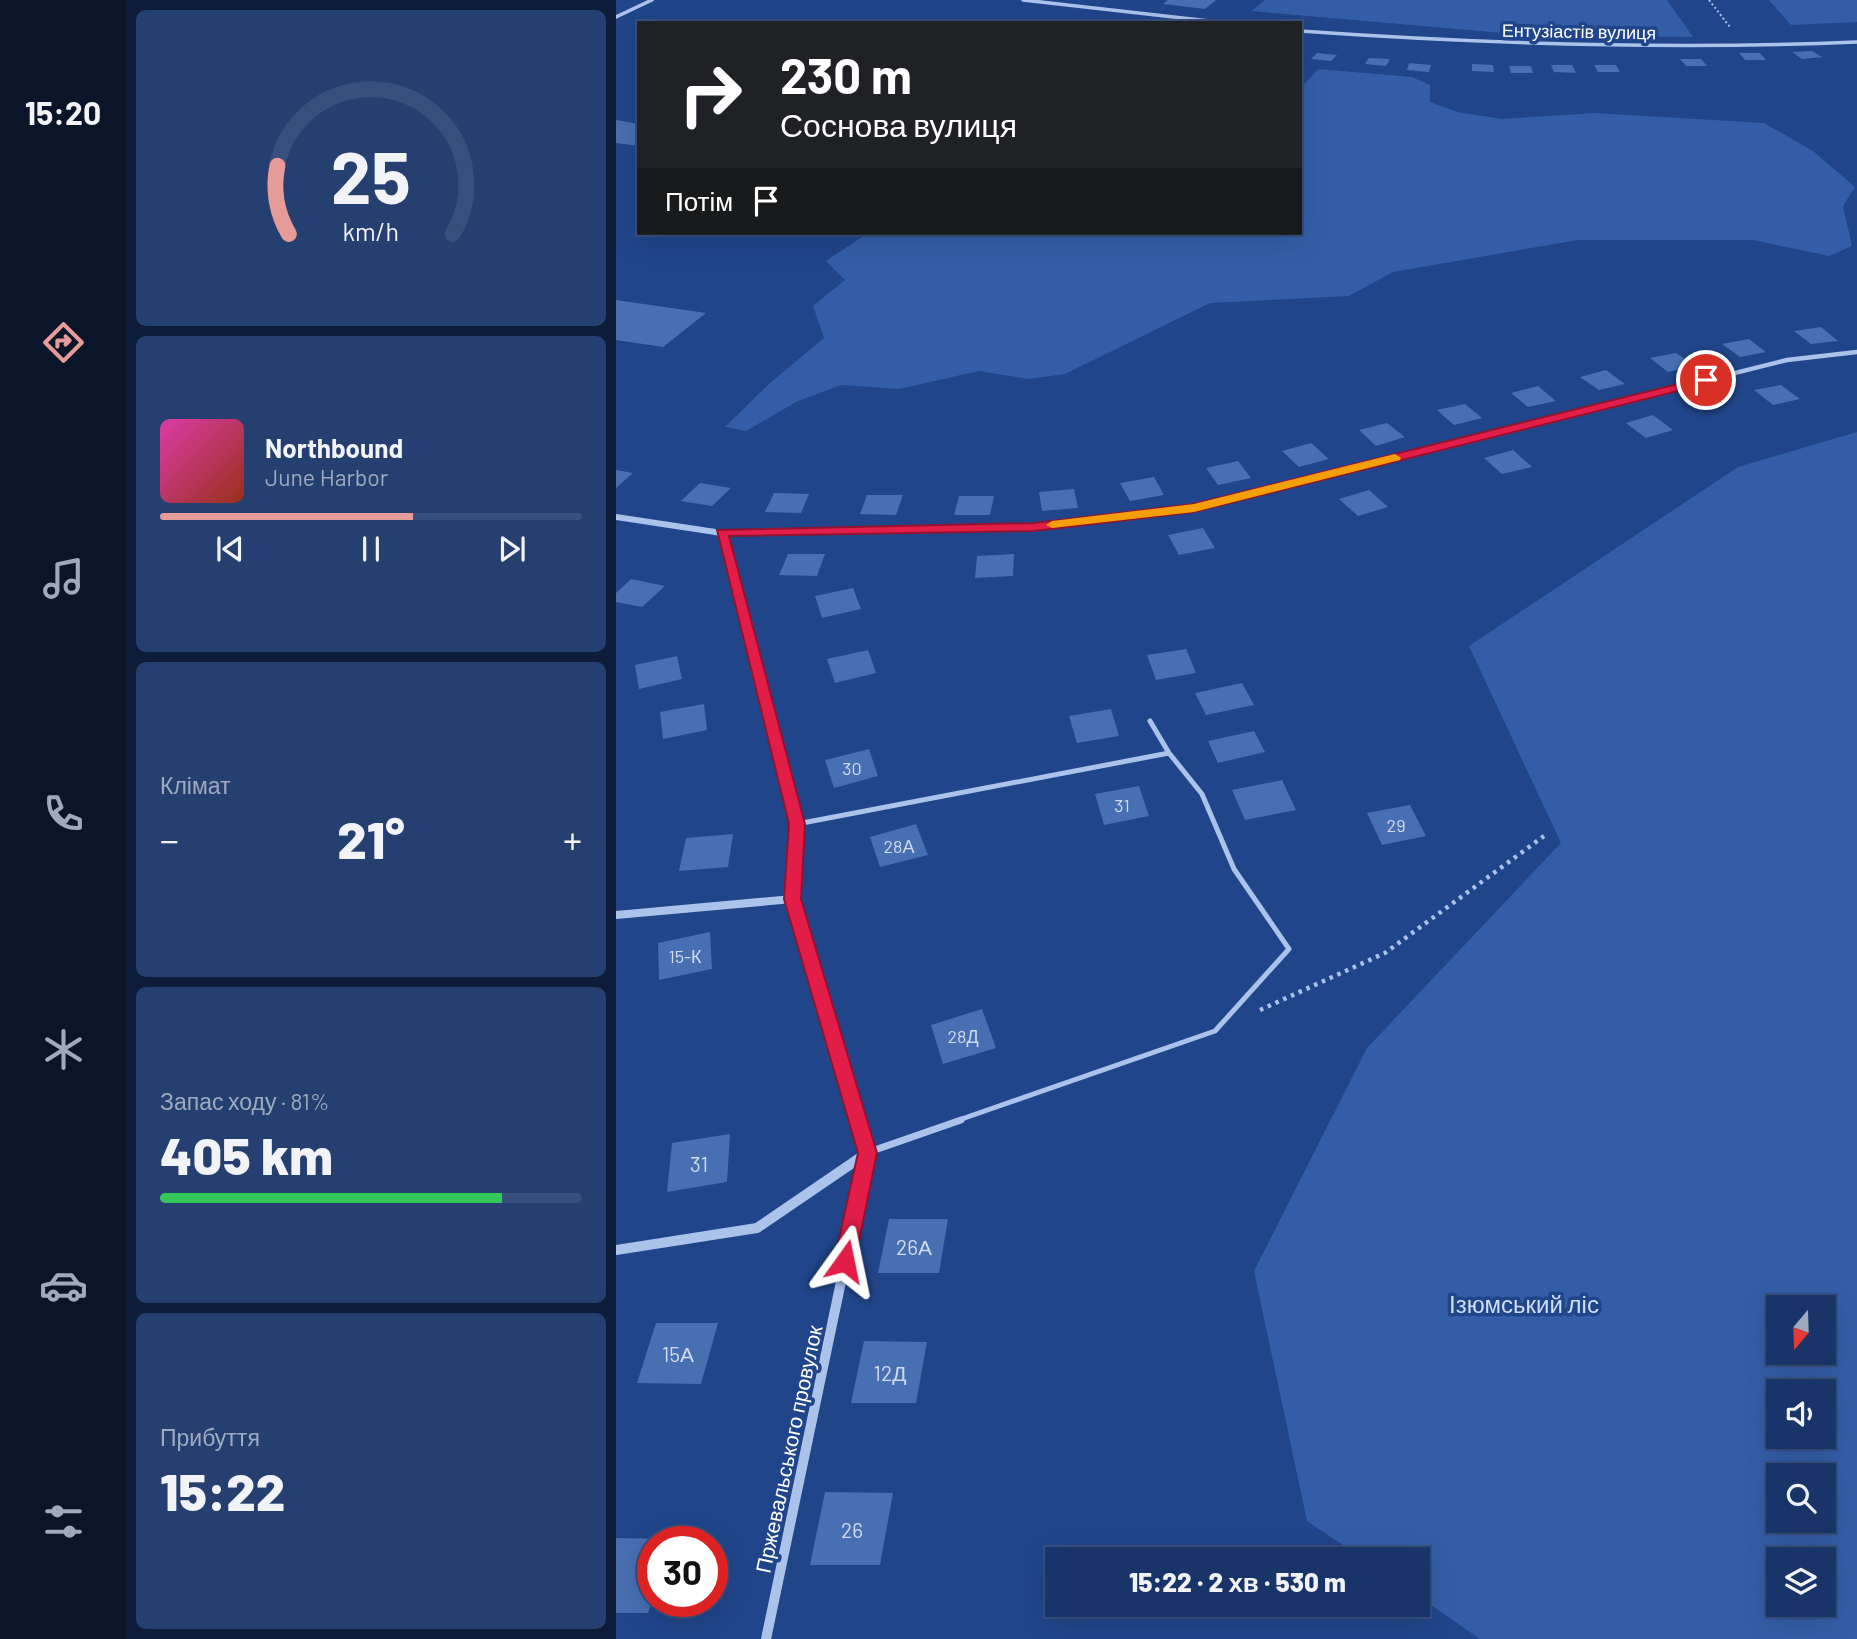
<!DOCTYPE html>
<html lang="uk">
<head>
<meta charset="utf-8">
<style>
	:root { --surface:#183468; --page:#253f71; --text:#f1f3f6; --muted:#9faac0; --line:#364f7c; --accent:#e69b98 }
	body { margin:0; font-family:Barlow,sans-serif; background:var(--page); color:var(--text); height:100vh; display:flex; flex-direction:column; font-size:26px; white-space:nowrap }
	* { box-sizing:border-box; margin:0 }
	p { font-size:23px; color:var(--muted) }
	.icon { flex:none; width:38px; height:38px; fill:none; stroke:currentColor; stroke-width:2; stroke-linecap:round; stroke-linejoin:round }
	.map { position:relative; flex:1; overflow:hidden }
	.sheet { display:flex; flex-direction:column; gap:10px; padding:10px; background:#0d1d39; width:490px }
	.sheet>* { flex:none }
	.top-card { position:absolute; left:21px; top:21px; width:665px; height:214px; border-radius:0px; box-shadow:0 7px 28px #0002,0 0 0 2px var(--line); background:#202124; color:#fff; overflow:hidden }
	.needle { width:46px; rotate:199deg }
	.fabs { position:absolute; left:1150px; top:1295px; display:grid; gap:14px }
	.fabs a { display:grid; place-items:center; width:70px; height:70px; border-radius:0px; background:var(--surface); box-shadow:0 7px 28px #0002,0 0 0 2px var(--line); font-size:35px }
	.speed { position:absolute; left:21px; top:1526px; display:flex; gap:14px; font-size:35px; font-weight:700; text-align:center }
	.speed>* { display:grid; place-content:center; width:91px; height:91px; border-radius:50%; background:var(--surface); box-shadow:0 7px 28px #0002,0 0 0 2px var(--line); line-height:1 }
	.speed .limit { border:10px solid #d22; background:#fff; color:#111 }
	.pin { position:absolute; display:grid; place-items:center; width:60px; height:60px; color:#fff; margin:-30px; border:4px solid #fff; border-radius:50%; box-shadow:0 2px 7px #0007 }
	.me { position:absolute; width:77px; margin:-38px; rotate:12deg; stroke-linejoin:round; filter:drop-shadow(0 0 5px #0008) }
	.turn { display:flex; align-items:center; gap:24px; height:147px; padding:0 28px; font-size:32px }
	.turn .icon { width:91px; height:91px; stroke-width:2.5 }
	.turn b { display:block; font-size:49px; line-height:60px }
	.then { display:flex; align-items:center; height:66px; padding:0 28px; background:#0003; gap:14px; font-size:26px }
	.big { font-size:52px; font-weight:800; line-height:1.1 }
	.sheet .widget { flex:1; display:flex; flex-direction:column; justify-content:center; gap:10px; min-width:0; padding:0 24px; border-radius:10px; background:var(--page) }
	.sheet .dial { align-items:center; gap:0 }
	.dial svg { height:182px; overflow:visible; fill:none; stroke:var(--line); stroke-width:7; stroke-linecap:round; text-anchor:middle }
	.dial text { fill:var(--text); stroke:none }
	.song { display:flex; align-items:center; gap:21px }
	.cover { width:84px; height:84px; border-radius:10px; background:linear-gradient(135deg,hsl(320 70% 55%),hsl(10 70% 35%)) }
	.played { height:7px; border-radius:4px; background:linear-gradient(90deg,var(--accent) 60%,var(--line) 60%) }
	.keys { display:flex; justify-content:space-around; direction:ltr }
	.heat { display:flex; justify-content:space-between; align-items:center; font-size:38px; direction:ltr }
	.charge { height:10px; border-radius:5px; background:linear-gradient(90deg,#34c759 81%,var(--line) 0) }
	.trip { position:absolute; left:429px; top:1547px; width:385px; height:70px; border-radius:0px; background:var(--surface); box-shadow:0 7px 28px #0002,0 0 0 2px var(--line); font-weight:800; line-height:70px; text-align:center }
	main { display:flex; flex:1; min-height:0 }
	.menu { display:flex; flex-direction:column; width:126px; justify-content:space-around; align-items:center; background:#0a152a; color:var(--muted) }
	.menu .icon { width:49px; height:49px }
	.menu .selected { color:var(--accent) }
	.menu b { font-size:32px; color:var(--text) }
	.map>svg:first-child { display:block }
</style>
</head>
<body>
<main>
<nav class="menu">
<b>15:20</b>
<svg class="icon selected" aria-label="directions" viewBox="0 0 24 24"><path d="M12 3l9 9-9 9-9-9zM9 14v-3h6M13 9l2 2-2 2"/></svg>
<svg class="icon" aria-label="music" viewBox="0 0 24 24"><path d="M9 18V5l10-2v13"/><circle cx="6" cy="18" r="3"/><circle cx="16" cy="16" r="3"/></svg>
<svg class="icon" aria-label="phone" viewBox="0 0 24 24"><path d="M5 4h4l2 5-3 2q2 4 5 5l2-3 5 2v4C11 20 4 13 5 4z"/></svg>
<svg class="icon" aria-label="climate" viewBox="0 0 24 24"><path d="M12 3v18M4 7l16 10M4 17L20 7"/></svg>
<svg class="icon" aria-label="car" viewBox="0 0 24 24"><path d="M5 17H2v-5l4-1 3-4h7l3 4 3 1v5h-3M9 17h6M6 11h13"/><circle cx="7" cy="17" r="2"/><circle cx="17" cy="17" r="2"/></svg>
<svg class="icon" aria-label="filters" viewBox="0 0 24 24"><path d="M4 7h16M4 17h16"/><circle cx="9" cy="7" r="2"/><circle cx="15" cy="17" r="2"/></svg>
</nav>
<section class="sheet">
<div class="widget dial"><svg viewBox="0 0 100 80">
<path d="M14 69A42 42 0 1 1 86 69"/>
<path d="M14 69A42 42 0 0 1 9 39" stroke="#e69b98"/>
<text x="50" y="56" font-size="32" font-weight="700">25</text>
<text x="50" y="72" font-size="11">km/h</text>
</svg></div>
<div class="widget">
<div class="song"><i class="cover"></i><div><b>Northbound</b><p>June Harbor</p></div></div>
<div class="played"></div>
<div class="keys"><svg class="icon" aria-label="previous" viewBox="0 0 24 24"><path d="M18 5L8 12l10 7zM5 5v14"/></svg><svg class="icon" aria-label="pause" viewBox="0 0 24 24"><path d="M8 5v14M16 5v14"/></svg><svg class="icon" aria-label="next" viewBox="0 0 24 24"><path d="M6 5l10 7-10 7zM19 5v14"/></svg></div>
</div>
<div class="widget"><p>Клімат</p>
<div class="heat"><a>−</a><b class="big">21°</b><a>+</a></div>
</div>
<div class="widget"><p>Запас ходу · 81%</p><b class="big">405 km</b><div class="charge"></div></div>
<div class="widget"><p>Прибуття</p><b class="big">15:22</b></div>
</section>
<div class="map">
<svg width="1241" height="1639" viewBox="0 0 1241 1639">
	<rect width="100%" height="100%" fill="#20458a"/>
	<path fill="#335ea7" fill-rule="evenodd" d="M649 0H1051L1077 37 922 36 635 11Z
		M1153 0H1241V22L1175 25Z
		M702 69 796 77 814 85V102L841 112 886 119 979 113 1148 123 1197 151 1239 187 1227 206 1236 246 1213 256 1137 240H962L777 272 733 296 594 303 449 374 412 379 363 371 283 389 225 385 182 401 130 431 109 427 154 383 208 338 197 306 229 280 210 261 252 233H684V89Z
		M1241 432V1639H864L802 1596V1559H748L691 1521 638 1271 751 1048 945 843 853 646 1122 467ZM1208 1307V1353H1162V1307ZM1208 1391V1437H1162V1391ZM1208 1475V1521H1162V1475ZM1208 1559V1605H1162V1559Z"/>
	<path fill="#486fb2" d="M552 0H600L589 9 547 4Z
		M1196 51 1206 57 1186 59 1176 52Z
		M701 53 721 55 715 61 695 59Z
		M1123 53H1144L1150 60H1129Z
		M753 58 774 59 770 66 749 64Z
		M1064 59H1085L1091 66H1070Z
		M793 63 815 65 813 72 791 70Z
		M856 64 877 65 878 72 856 71Z
		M935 65H956L960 73 938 72Z
		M978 65H1000L1004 72H982Z
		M893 66H915L917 73H895Z
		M0 120 23 124V146L0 143Z
		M0 300 90 313 47 347 0 340Z
		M1205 327 1222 341 1195 344 1178 331Z
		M1133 339 1150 352 1124 357 1106 344Z
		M1060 353 1079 366 1052 372 1034 358Z
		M990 370 1009 384 983 390 964 377Z
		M1165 385 1184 399 1157 405 1138 390Z
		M922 386 940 401 912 407 895 393Z
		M849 404 866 418 838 425 821 410Z
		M1037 415 1057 430 1030 438 1010 423Z
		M771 423 789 437 760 446 743 430Z
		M695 443 713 459 683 467 666 451Z
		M897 450 916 467 886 474 868 458Z
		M622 461 635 478 602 485 590 468Z
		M0 470 17 473 0 488Z
		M538 477 548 495 514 501 504 483Z
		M84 483 115 488 96 506 65 501Z
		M458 489 462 508 426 511 423 492Z
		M753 490 772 507 742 516 723 499Z
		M158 493 193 494 185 513 149 512Z
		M251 495H287L280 515 244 514Z
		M343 496H378L374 515H338Z
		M587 528 599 548 563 555 552 535Z
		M172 554H209L201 576 163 575Z
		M398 554 397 576 359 578 361 556Z
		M15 579 49 586 26 607 0 602V593Z
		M237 588 245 609 206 618 199 596Z
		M570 649 580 673 540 680 531 655Z
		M252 650 260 673 219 683 211 659Z
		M61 656 66 679 23 689 19 665Z
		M626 683 638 705 590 715 579 693Z
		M88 704 91 730 47 739 44 712Z
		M495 709 503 736 461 743 453 716Z
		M638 731 649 752 602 763 592 741Z
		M253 749 262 776 218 788 209 760Z
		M666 780 680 810 629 820 616 790Z
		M523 786 533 816 488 825 479 794Z
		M794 805 810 836 766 845 751 813Z
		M300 824 312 855 264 867 254 837Z
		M117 834 112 867 63 871 70 838Z
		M94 932 96 969 43 980 42 943Z
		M366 1009 380 1048 327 1064 315 1025Z
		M114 1134 111 1182 51 1192 56 1143Z
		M273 1219H332L323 1273H262Z
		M40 1323H102L85 1384 21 1383Z
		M248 1341 311 1342 300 1403H235Z
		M209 1492 277 1493 264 1565H194Z
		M0 1538 53 1539 52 1542H37V1598L32 1613H0Z"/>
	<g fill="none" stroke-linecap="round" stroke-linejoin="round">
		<path stroke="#abc3eb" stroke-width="2" stroke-dasharray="2 2.5" stroke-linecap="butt" d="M1093 0 1114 27"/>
		<path stroke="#abc3eb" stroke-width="4.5" stroke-dasharray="3.5 5" stroke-linecap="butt" d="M644 1010 769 953 928 836"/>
		<path stroke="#abc3eb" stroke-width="5" d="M181 824 553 753
			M340 1121 599 1031 673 949 618 869 586 794 553 753 534 721"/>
		<path stroke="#abc3eb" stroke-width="7" d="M253 1152 345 1120"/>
		<path stroke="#abc3eb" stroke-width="3.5" d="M407 0 611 23
			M0 17 36 0
			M684 31C870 44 1055 50 1241 42"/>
		<path stroke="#abc3eb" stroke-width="4.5" d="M943 417 1171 360 1241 352"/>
		<path stroke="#abc3eb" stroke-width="6" d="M0 517 106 533 418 527 577 508 950 415
			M106 533 155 723"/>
		<path stroke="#abc3eb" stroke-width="8" d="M155 721 181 824 177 899 243 1121
			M0 915 177 899"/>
		<path stroke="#abc3eb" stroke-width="10" d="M0 1250 141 1228 251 1153
			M150 1639 252 1153 242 1120"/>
	</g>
	<path fill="#e11d48" stroke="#92132f" stroke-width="2" d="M1090 377 1095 380 1094 383 578 512 418 531 113 536 189 824 185 899 261 1153 239 1261 236 1268 229 1270 222 1268 218 1261 242 1153 168 899 173 824 101 530 418 523 577 504Z"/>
	<path fill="#f59e0b" d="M779 454 785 458 784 460 578 512 436 528 430 525 436 521 578 504Z"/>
	<g text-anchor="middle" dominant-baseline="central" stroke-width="7" stroke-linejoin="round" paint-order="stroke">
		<g font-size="18" fill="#fff" stroke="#20458a">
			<text transform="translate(963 31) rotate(1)">Ентузіастів вулиця</text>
		</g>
		<g font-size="18" fill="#d1dbec">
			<text x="236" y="768">30</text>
			<text x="506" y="805">31</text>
			<text x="780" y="825">29</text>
			<text x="283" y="846">28А</text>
			<text x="69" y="956">15-К</text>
			<text x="347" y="1036">28Д</text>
		</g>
		<g font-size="21" fill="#d1dbec">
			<text x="83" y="1163">31</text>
			<text x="298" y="1246">26А</text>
			<text x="62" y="1353">15А</text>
			<text x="274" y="1372">12Д</text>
			<text x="236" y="1529">26</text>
		</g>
		<g font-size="21" fill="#fff" stroke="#20458a">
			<text transform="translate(172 1449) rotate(-78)">Пржевальського провулок</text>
		</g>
		<g font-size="24" fill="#d0dff8" stroke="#20458a">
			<text x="908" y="1303">Ізюмський ліс</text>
		</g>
	</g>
</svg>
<div class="fabs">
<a><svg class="needle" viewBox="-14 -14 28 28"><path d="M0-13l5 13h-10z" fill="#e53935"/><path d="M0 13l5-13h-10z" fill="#9faac0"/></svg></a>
<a><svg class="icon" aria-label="sound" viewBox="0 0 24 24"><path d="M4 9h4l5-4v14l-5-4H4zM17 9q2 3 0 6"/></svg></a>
<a><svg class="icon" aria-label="search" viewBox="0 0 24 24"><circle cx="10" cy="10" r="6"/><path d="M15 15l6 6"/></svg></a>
<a><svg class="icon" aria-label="layers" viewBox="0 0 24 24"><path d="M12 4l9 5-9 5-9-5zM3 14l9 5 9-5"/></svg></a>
</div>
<div class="speed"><div class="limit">30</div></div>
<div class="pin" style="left:1090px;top:380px;background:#d93025"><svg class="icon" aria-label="arrive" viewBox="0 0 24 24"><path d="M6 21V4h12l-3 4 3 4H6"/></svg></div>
<svg class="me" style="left:229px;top:1261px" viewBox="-20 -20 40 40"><path d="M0-17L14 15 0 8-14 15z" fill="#e11d48" stroke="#fff" stroke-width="4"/></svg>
<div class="trip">15:22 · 2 хв · 530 m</div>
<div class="top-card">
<div class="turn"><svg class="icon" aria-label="right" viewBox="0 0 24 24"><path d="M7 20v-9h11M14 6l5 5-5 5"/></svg><div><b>230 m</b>Соснова вулиця</div></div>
<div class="then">Потім<svg class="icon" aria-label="arrive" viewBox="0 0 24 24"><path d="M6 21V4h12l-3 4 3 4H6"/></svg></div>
</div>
</div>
</main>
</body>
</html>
